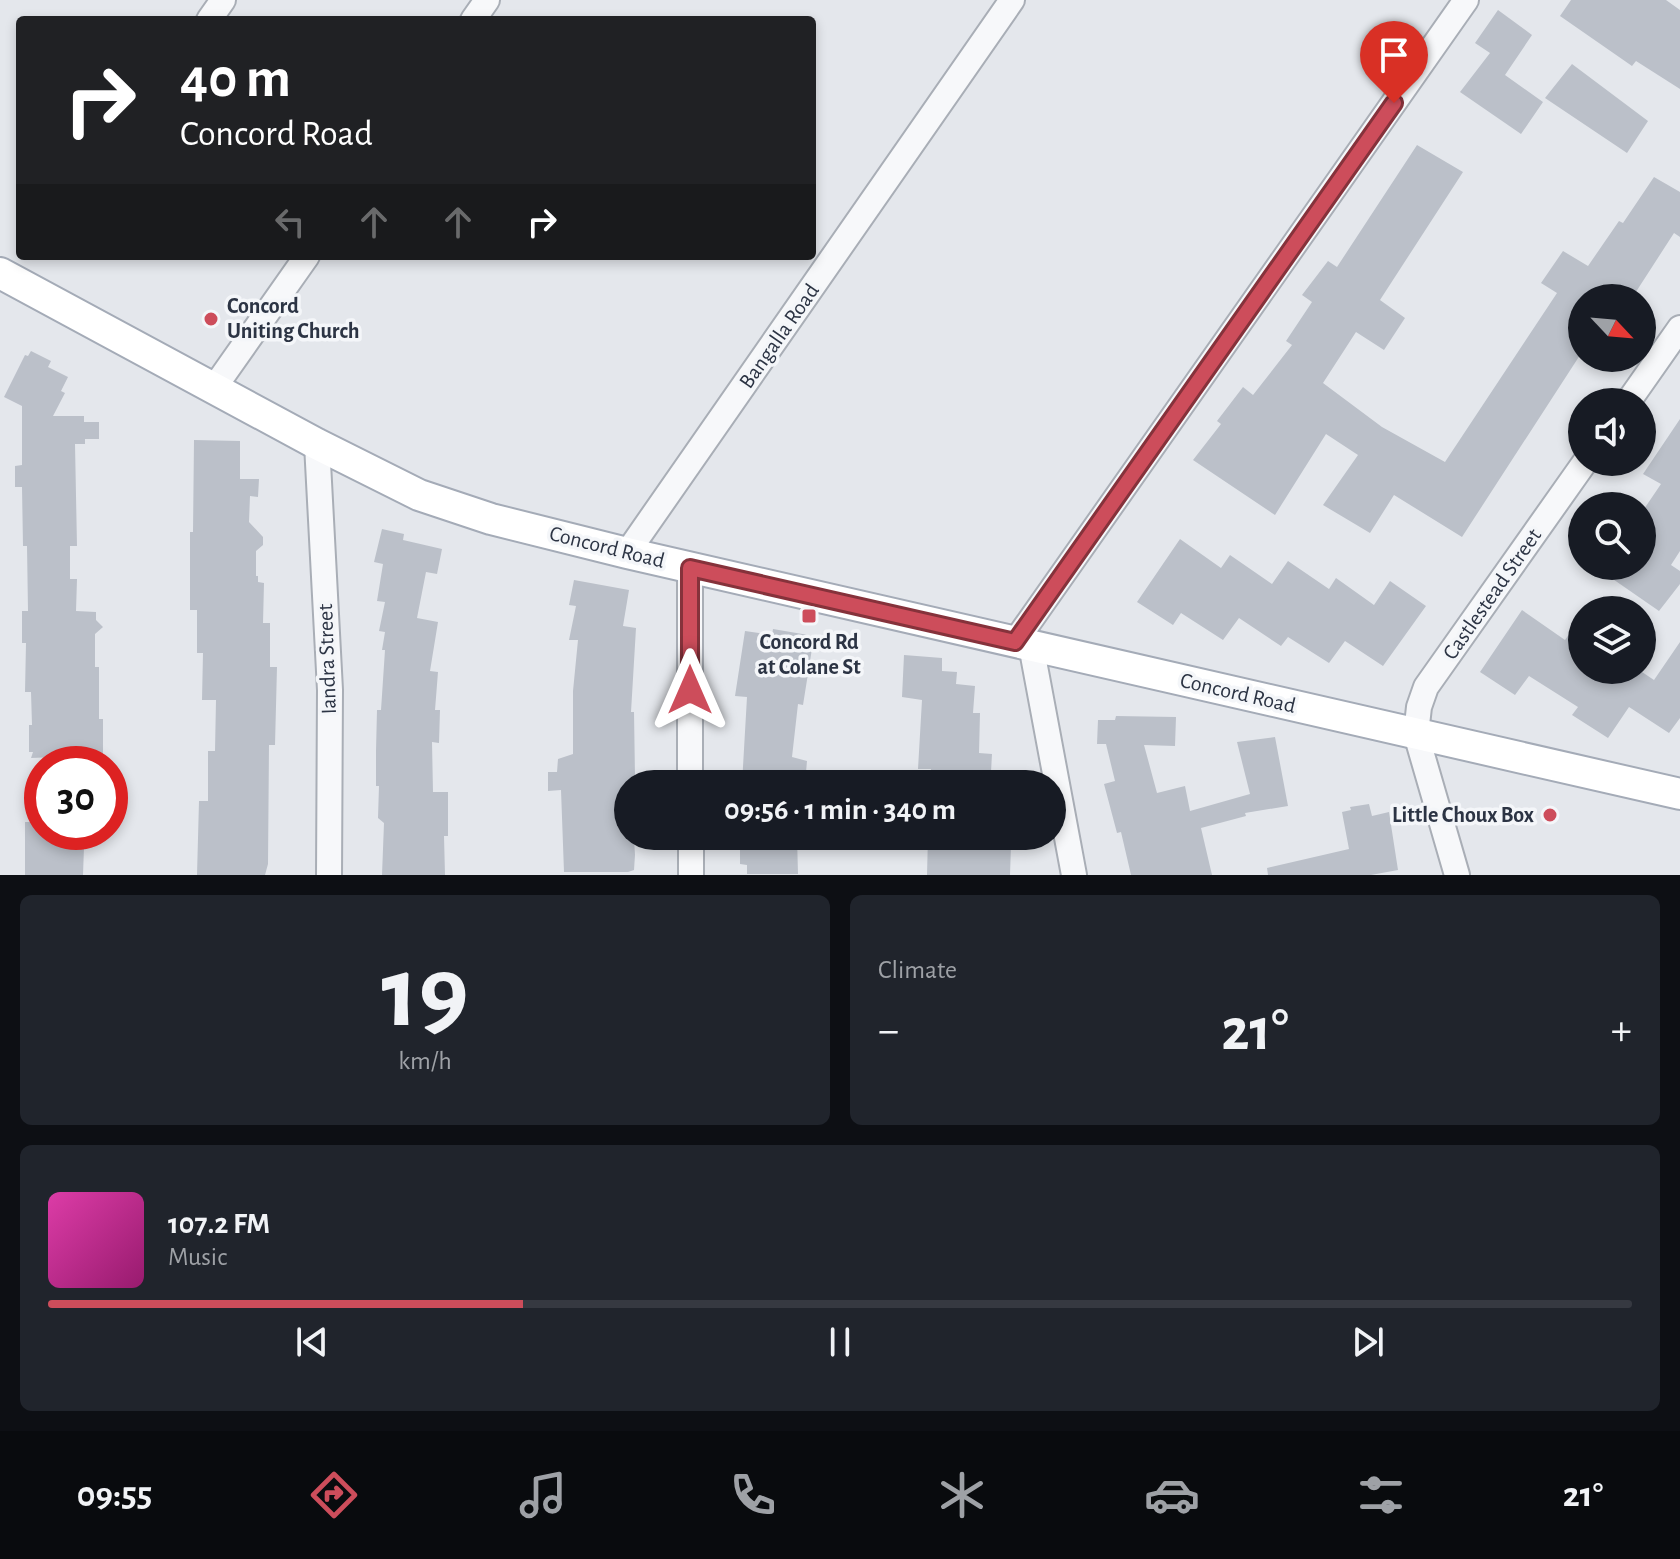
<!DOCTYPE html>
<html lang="en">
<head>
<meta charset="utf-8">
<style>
	:root { --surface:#171b24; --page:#20242c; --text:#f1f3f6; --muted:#9ea1a6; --line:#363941; --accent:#cd4d5b }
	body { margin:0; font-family:"Alegreya Sans",sans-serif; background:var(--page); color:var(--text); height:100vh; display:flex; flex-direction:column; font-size:30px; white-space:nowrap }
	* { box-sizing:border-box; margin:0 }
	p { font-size:26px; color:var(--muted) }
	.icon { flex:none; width:44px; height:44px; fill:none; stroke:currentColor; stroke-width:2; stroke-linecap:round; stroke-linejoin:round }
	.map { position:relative; height:875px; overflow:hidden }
	.panel { display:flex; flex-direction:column; gap:20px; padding:20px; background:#0d0f14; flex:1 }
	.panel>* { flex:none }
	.top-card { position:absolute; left:16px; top:16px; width:800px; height:244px; border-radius:8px; box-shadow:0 4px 12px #0003; background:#202124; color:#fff; overflow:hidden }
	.needle { width:52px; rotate:116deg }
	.buttons { position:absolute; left:1568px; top:284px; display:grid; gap:16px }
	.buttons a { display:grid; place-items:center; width:88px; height:88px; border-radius:50%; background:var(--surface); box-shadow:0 4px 12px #0003; font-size:40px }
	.speed { position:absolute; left:24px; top:746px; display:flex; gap:16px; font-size:40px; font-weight:700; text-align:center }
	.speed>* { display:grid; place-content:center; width:104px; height:104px; border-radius:50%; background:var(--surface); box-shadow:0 4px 12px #0003; line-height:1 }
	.speed .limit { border:12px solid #d22; background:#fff; color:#111 }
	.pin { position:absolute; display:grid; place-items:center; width:68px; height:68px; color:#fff; margin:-82px -34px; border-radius:50% 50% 50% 0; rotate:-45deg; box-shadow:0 0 8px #0007 }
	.pin .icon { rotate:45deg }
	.me { position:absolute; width:88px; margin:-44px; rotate:0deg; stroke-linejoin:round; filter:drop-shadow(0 0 6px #0008) }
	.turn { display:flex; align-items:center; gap:28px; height:168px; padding:0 32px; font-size:36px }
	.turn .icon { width:104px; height:104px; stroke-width:2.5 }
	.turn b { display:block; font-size:56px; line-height:68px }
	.lanes { display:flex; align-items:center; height:76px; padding:0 32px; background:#0003; justify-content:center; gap:40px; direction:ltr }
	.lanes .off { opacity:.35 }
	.big { font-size:60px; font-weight:700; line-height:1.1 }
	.panel .tile { flex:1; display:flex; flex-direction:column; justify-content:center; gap:12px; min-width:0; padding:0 28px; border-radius:12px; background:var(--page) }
	.panel .dial { align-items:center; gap:0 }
	.dial b { font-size:104px; line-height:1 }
	.song { display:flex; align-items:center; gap:24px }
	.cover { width:96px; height:96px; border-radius:12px; background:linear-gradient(135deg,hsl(320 70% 55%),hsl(320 70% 35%)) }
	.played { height:8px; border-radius:4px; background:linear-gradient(90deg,var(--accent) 30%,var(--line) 30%) }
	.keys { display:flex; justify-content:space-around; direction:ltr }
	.heat { display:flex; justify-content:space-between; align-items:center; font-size:44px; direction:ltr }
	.panel .tiles { flex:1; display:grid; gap:20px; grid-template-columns:1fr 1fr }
	.tile:last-child { grid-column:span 2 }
	.trip { position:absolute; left:614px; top:770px; width:452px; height:80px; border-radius:40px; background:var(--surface); box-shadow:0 4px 12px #0003; font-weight:700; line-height:80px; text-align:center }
	.menu { display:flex; height:128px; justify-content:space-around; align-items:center; background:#090b0e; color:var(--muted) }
	.menu .icon { width:56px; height:56px }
	.menu .on { color:var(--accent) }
	.menu b { font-size:36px; color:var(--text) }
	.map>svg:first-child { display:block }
</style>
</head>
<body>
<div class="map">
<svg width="1680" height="875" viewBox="0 0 1680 875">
	<rect width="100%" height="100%" fill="#e4e7ec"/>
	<path fill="#bbc0c9" d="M1571 0H1666L1680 10V89L1636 61 1632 66 1560 16Z
		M1498 10 1532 35 1505 75 1543 102 1521 134 1460 92 1490 53 1475 43Z
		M1572 64 1648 121 1627 153 1545 98Z
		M1417 145 1463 172 1380 300 1405 318 1384 350 1356 332 1323 383 1382 427 1445 462 1557 293 1541 283 1563 251 1588 266 1619 221 1623 223 1654 177 1680 192V237L1674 233 1632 298H1582V352L1462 537 1394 495 1370 533 1323 505 1358 455 1326 434 1275 515 1193 460 1221 424 1217 421 1243 387 1253 395 1292 345 1286 341 1312 302 1302 295 1328 261 1337 267Z
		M31 351 51 361 48 367 68 377 61 391 65 393 53 416H84V422H99V439H85V444H75L77 546H70V579H77L76 611 96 612V620L103 627 95 634V667H99V719H103V755L31 758 33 752H29V725H32L31 692H25L26 643H22V611H28L27 546H23L22 487H15V466L22 465V406L4 397 25 355 28 356Z
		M1680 419V551L1671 565 1680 571V584L1659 611 1594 566H1642V512L1661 484 1643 474Z
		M194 440 240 441V479H259L258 497 250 496 249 522 263 537V545L256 551V576H258V582L264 583 263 623H270V667H277L275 745H269L268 864 265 875H197L199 801H208V751H215L216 700H202L203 653H197V610H190V532H193Z
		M382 529 404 534 403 540 442 549 437 574 426 572 417 618 438 622 430 671 438 672 435 710H440L439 743 432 742 433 792H448V836H444L445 875H382L384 823 378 818 379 786H376V751L377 710H381L385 650H382L385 632 379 631 385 602 377 601 383 564 374 562Z
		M1180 539 1221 568 1230 555 1272 584 1288 561 1329 589 1336 578 1374 605 1390 581 1426 606 1383 666 1345 641 1329 663 1288 637 1281 646 1239 618 1223 640 1181 613 1173 625 1137 602Z
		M574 580 629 590 623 626 636 628 631 712H634L635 777 633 784H628V839H634L635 855 634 870 628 872H564L561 790 548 791V772H557L558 759 573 754V691L578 640H569L576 606 569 605Z
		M1522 610 1565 640 1582 616V670H1639L1654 680 1680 642V718L1669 733 1629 707 1608 738 1572 715 1578 707 1529 676 1515 695 1480 672Z
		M773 629 814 636 803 705 798 704 792 757 807 761 805 784H742L747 697 735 696 745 631 772 635Z
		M904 655 942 658V671L957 672 956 684 975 686 973 713H980L979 753 992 754 991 772H986V784L930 783 931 769H918L922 700 902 697Z
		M1116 716 1176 717 1175 746 1144 745 1157 793 1185 786 1190 811 1250 794 1237 742 1275 737 1288 806 1245 813 1246 816 1201 828 1212 875H1131L1121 832 1117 833 1104 784 1115 781 1106 744H1097L1098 720H1115Z
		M1369 804 1372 816 1389 812 1398 870 1371 875H1268L1267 868 1349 849 1342 812 1351 810 1350 807Z
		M25 822H42V832L81 833V847H84L83 875H25Z
		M928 836H997V845H1011L1010 875H927Z
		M747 837H797L798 874H747V865L740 864V848H747Z"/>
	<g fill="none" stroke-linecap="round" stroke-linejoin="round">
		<g stroke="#a9aeb6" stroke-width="28">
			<path id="minor" d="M209 20 223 0
				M473 20 487 0
				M214 388 307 256
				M1628 402 1680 328
				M317 444 330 690 329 875
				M627 553 1012 0
				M690 568V784
				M1015 642 1466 0
				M1031 645 1074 875
				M691 836V875
				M1457 875 1416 734 1419 707 1426 687 1585 462"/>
		</g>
		<g stroke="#a4abb7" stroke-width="34">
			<path id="major" d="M0 273 317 444 419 495 491 519 627 553 1680 794"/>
		</g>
		<use href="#minor" stroke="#f7f8fa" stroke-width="24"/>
		<use href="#major" stroke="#fff" stroke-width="30"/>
	</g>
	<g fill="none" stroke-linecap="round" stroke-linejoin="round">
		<g stroke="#85323b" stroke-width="20">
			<path id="route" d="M690 690V568L1015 642 1394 103"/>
		</g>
		<use href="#route" stroke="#cd4d5b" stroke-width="14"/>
	</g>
	<g fill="#cd4d5b" stroke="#f4f6f9" stroke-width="3">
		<circle cx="211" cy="319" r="8"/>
		<rect x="801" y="608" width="16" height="16" rx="4"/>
		<circle cx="1550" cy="815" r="8"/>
	</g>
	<g text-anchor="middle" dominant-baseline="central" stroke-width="7" stroke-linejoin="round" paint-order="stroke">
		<g font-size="22" font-weight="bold" fill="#2c3444" stroke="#f4f6f9" text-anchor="start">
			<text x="227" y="306">Concord<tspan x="227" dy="25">Uniting Church</tspan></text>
			<text x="809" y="642" text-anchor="middle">Concord Rd<tspan x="809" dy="25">at Colane St</tspan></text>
			<text x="1534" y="815" text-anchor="end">Little Choux Box</text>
		</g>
		<g font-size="22" fill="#2c3444" stroke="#f4f6f9">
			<text transform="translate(779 336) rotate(-55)">Bangalla Road</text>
			<text transform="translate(607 547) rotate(14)">Concord Road</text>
			<text transform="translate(1492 594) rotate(-55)">Castlestead Street</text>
			<text transform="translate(327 659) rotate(-92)">Iandra Street</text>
			<text transform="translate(1238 693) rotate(13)">Concord Road</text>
		</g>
	</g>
</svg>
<div class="buttons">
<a><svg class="needle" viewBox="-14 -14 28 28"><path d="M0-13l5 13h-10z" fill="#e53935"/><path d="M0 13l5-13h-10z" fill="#9ea1a6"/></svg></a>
<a><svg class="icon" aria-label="sound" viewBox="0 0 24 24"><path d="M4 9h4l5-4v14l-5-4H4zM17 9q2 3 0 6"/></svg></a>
<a><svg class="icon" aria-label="search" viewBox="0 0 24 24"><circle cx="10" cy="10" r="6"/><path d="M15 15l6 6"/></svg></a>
<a><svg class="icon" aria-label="layers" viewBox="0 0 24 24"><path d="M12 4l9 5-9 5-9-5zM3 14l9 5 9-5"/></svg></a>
</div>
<div class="speed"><div class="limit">30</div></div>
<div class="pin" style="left:1394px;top:103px;background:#d93025"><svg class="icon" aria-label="arrive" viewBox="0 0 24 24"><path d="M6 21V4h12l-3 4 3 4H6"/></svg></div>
<svg class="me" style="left:690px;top:690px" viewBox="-20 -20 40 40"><path d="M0-17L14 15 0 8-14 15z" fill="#cd4d5b" stroke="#fff" stroke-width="4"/></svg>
<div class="trip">09:56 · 1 min · 340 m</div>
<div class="top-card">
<div class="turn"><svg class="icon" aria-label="right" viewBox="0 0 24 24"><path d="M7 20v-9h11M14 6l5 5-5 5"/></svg><div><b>40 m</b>Concord Road</div></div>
<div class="lanes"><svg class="icon off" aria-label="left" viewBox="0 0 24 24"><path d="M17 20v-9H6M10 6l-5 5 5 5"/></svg><svg class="icon off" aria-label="ahead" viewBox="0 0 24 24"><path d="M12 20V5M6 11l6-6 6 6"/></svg><svg class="icon off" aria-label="ahead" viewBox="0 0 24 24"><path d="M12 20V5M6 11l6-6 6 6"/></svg><svg class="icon" aria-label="right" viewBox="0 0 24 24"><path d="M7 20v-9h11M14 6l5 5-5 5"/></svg></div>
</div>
</div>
<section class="panel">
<div class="tiles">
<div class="tile dial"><b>19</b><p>km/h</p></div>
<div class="tile"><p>Climate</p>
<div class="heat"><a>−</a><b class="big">21°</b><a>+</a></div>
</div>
<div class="tile">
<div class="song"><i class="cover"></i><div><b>107.2 FM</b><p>Music</p></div></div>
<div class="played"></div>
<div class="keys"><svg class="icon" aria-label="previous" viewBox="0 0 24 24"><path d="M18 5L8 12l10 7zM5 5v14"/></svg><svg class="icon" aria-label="pause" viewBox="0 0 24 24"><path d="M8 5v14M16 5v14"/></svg><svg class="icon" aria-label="next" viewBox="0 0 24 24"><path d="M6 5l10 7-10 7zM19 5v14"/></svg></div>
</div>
</div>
</section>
<nav class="menu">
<b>09:55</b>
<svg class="icon on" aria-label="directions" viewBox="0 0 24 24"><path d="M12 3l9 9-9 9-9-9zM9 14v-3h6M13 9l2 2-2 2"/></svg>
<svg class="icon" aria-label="music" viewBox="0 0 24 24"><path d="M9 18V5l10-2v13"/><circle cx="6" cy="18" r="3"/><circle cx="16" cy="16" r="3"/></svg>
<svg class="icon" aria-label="phone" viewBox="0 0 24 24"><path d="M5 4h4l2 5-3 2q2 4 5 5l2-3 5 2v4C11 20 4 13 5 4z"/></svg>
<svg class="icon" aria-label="climate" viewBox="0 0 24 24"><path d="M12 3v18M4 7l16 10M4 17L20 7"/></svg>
<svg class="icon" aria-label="car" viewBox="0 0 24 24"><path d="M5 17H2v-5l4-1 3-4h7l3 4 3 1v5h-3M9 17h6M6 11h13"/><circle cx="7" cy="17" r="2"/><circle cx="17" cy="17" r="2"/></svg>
<svg class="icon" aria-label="filters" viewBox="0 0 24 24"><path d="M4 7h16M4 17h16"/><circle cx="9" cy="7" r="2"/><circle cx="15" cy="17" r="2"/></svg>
<b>21°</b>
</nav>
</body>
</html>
